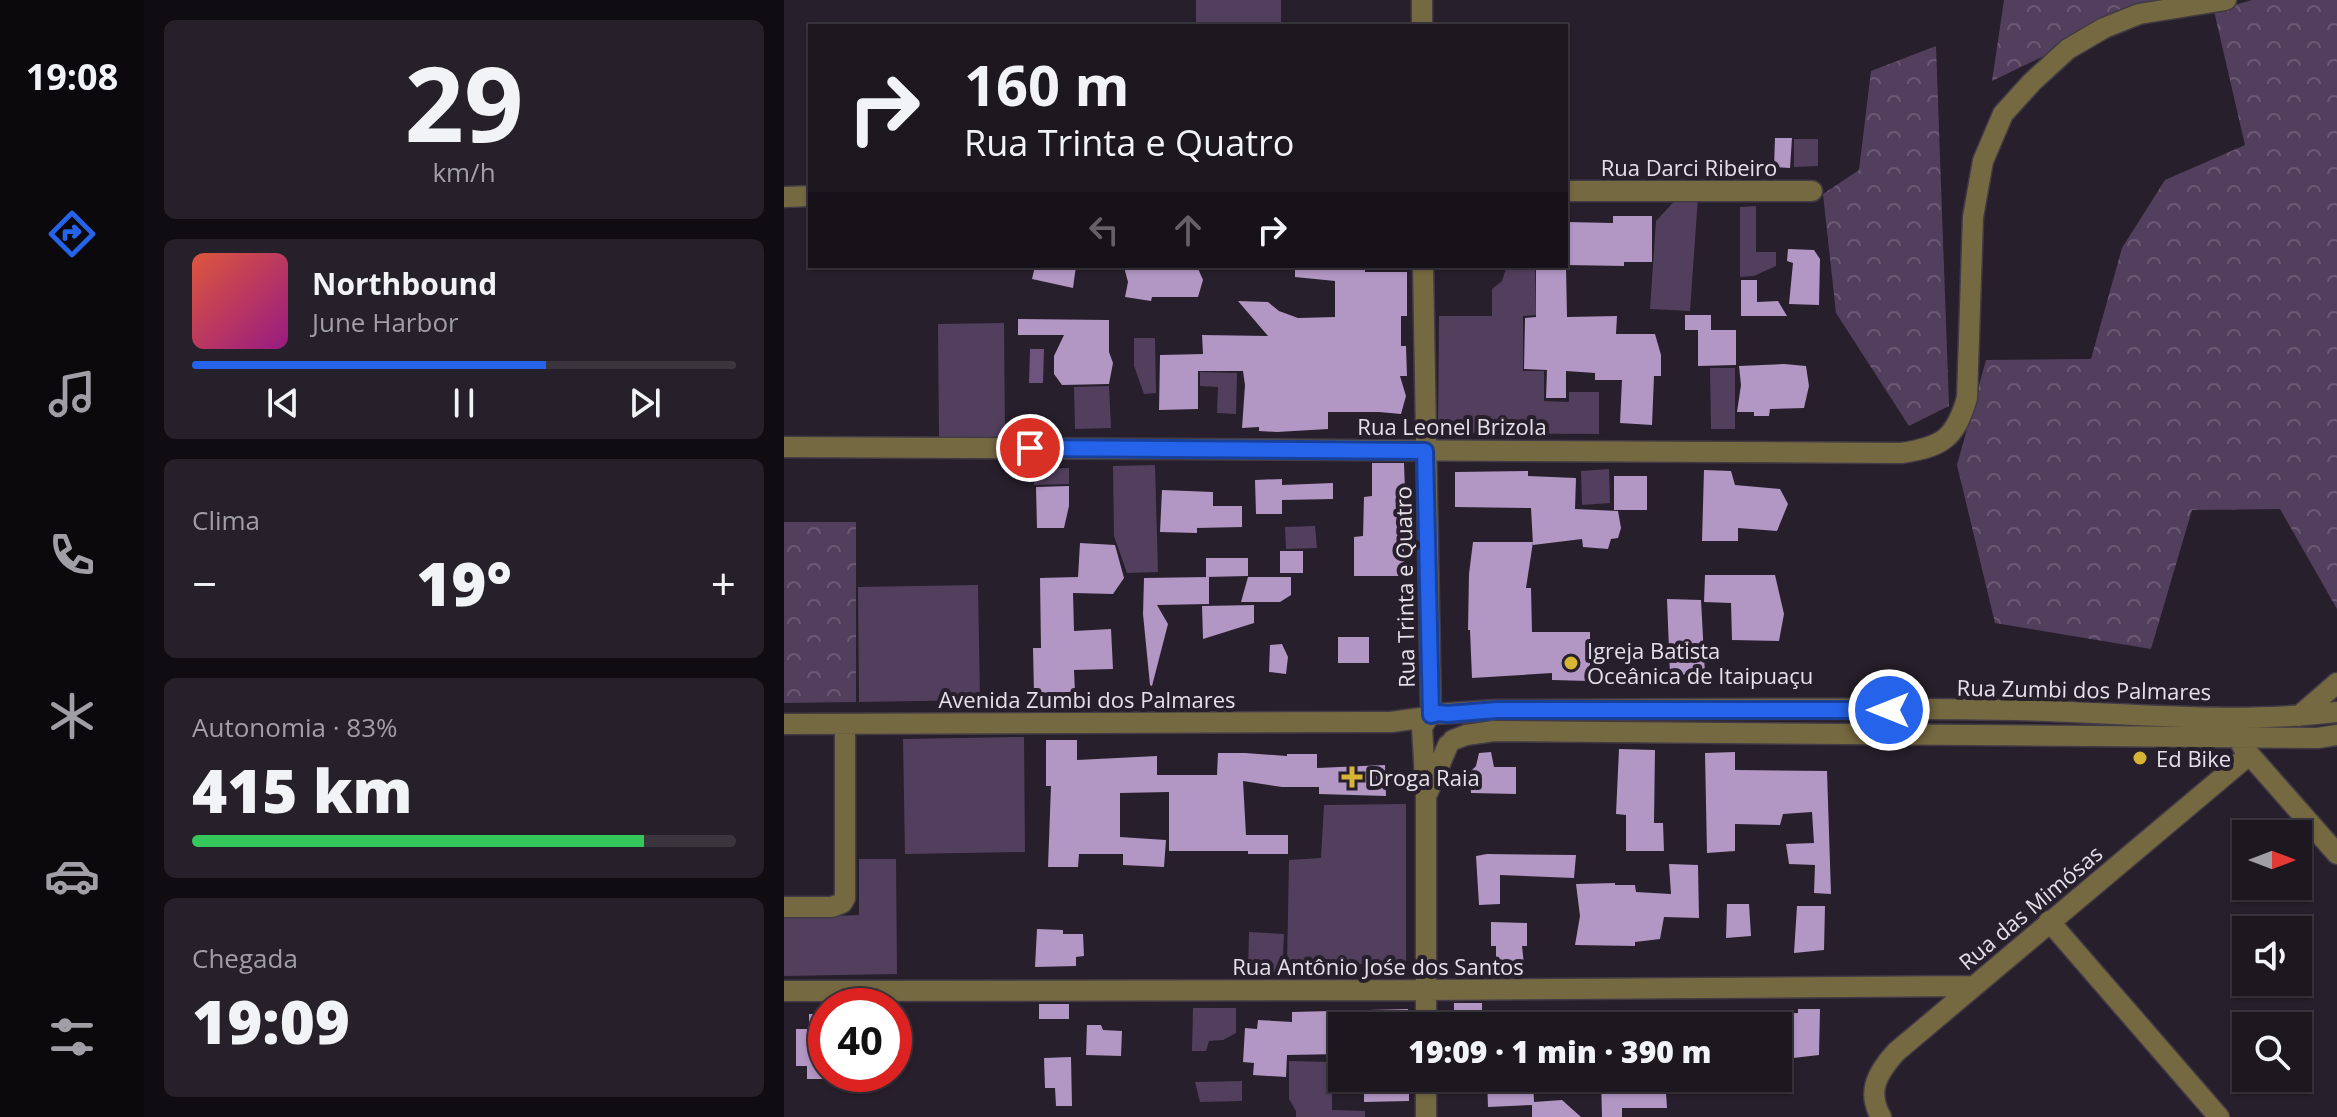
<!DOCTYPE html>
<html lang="pt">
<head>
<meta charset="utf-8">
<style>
	:root { --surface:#1d1720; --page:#252029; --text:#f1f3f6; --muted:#a09fa5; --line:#3b363e; --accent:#2563eb }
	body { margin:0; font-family:"Open Sans",sans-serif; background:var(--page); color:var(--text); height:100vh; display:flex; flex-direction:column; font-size:30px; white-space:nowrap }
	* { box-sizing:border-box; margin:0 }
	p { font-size:26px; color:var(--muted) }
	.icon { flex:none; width:44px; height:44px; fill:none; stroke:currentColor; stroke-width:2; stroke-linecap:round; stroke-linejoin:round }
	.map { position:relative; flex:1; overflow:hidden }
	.details { display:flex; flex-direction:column; gap:20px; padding:20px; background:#100d12; width:640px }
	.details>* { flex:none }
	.guide { position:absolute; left:24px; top:24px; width:760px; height:244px; border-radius:0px; box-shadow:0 2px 6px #0004,0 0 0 2px var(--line); background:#1d1720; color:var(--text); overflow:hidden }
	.needle { width:52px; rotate:90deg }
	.buttons { position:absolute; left:1448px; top:820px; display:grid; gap:16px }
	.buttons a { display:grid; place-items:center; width:80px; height:80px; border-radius:0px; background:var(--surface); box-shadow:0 2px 6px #0004,0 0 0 2px var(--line); font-size:40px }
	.speed { position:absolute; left:24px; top:988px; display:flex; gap:16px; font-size:40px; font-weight:700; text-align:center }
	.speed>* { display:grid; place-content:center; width:104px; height:104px; border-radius:50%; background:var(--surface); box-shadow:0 2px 6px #0004,0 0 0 2px var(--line); line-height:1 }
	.speed .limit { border:12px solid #d22; background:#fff; color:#111 }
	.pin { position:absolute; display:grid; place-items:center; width:68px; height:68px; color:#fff; margin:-34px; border:4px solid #fff; border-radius:50%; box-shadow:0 2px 8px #0007 }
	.me { position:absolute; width:88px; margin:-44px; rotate:270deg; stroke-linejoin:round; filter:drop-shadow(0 0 6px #0008) }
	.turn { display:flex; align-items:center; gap:28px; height:168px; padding:0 24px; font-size:36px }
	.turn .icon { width:104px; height:104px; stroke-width:2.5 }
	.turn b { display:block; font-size:56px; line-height:68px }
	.lanes { display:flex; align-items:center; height:76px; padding:0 24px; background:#0003; justify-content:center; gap:40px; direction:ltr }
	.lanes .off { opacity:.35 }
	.big { font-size:60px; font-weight:800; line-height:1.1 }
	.details .widget { flex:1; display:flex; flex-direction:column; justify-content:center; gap:12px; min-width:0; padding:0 28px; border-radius:12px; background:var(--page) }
	.details .dial { align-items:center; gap:0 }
	.dial b { font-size:104px; line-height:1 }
	.song { display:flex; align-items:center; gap:24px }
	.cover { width:96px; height:96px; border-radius:12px; background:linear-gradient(135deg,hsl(10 70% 55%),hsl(310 70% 35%)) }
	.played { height:8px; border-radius:4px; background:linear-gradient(90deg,var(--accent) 65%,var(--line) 65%) }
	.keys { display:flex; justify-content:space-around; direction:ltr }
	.heat { display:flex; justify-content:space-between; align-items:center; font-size:44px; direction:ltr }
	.charge { height:12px; border-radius:6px; background:linear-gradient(90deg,#34c759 83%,var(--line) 0) }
	.trip { position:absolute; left:544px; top:1012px; width:464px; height:80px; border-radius:0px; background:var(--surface); box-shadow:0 2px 6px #0004,0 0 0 2px var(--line); font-weight:800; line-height:80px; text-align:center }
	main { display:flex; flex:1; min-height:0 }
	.dock { display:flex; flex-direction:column; width:144px; justify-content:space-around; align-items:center; background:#0c090d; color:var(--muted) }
	.dock .icon { width:56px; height:56px }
	.dock .current { color:var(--accent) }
	.dock b { font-size:36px; color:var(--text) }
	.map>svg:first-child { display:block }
</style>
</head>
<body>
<main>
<nav class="dock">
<b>19:08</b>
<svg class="icon current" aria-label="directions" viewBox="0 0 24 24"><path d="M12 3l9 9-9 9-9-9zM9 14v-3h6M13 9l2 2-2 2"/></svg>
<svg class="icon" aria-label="music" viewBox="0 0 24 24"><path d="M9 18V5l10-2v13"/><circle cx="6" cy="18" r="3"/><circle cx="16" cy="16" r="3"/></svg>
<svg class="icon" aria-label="phone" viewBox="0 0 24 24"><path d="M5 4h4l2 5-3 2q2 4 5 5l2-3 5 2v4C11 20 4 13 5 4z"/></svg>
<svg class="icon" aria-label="climate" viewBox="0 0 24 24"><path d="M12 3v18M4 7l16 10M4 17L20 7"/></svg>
<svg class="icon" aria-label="car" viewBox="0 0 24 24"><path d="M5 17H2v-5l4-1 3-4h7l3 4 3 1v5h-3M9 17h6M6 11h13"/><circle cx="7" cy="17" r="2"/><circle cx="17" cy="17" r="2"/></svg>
<svg class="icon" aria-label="filters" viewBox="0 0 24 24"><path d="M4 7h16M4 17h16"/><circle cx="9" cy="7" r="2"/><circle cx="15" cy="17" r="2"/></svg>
</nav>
<section class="details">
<div class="widget dial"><b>29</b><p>km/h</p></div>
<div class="widget">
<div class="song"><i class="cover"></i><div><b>Northbound</b><p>June Harbor</p></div></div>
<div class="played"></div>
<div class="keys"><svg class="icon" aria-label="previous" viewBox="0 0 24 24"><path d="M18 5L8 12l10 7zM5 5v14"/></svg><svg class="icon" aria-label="pause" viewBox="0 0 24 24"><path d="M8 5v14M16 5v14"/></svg><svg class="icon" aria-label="next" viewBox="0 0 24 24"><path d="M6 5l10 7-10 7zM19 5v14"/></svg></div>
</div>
<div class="widget"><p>Clima</p>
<div class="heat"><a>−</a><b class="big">19°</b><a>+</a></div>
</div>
<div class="widget"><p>Autonomia · 83%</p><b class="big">415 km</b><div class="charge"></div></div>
<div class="widget"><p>Chegada</p><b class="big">19:09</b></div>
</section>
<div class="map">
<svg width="1553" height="1117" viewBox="0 0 1553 1117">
	<defs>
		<pattern id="forest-crowns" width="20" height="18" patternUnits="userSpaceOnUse" patternTransform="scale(2)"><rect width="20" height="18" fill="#523f5d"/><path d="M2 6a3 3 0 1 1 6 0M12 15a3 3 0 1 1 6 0" fill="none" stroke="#6b5a74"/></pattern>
	</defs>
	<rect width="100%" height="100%" fill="#271f2b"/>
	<path fill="#523f5d" d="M412 0H497V26H412Z
		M1010 139H1034V166L1010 167Z
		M896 195 914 197 906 311 866 309 872 221Z
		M972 206V252H992V266L970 276 956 277V207Z
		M723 266H751L752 315 739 316V371H760V401L785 402V392H815V434L654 433 655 316H708V289L718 281Z
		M220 323 221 437 155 438 154 324Z
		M350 338H371L372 393 360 394 350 366Z
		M926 368H951V429H927Z
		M416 372 453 373 452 414 433 413 434 387 416 386Z
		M325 386 327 428 291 429 290 387Z
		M371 465 374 572 343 573 330 536 329 466Z
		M285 468V484L250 485V469Z
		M825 469 826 503 798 505 797 471Z
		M531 526 533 548 502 549 501 527Z
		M194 585 196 700 75 702 74 587Z
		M240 737 241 852 121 854 119 739Z
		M622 804V963L503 966 505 860 537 858 540 805Z
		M75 859H112L113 974 0 976V918L75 915Z
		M465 932 500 934 498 974 464 972Z
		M409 1008H452V1033L439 1040 425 1041 422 1051H408Z
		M505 1061 548 1062V1110L581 1111V1117H512V1111L505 1099Z
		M458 1081V1101L416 1102 411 1082Z"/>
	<path fill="url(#forest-crowns)" d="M1220 0H1377L1208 81Z
		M1468 0H1553V609L1496 509 1408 510 1367 649 1211 623 1173 465 1202 360 1307 359 1338 248 1381 180 1461 145 1430 11Z
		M1152 46 1165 406 1125 426 1052 313 1039 194 1075 170 1087 71Z
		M0 522H72V702L0 703Z"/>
	<path fill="#6d537d" d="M246 349H260L259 383H245Z"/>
	<path fill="#b296c3" d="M991 138H1008L1006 168 990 167Z
		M829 216H868V262H840V266L782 265V222L829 223Z
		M1004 249 1030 250 1036 259 1035 305 1005 304 1009 263 1003 261Z
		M251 266H292L289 288 248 279Z
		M373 266H413L419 280 414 297H368L367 301 341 297 344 282 340 267 373 268Z
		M511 266H581V272H623V316H617V346H622L623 376H616L622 396 617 414 595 412H544V429L493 432 475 431V427L458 428 461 385 459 371H414V409L375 410 376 355 419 354 418 335 484 336 454 301 484 302 495 311 514 318 551 317V281L511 277Z
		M752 266H782L783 317 833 316 832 334H871L877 355V376H870L868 425 836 423 838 380H811V373L782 371V398H762L763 370 740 369 741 318 752 317Z
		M957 280H973V302L994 301 1003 316H957Z
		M901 315H927V330H901Z
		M234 319 325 320V352L329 363 325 384 278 385 270 374V356L280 335H234Z
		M914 330H952V365L914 366Z
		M1000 364 1022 366 1025 386 1020 408 986 409 985 416H970V412H953L957 385 955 366Z
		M588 463H620L623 548H620V576H570V537L579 536 580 497 588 496Z
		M920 470 947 471 951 485 996 489 1004 504 993 531 954 528V541H918Z
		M744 471V476L792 478 791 509 834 511 837 528 834 538 827 539 824 549 799 547 798 539 749 545 747 508 671 507V472Z
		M830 476H863V510H830Z
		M498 479V485L549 483V499L498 500V514H472L471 480Z
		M285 486V506L280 528H253L252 487Z
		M378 490 429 492V506H458V527L413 528V533L376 532Z
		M689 542H749L742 588H747L748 632H806V681L768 680V673L688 678 686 630H684L685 574Z
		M296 543 331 545 340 578 329 594 289 593 290 631 327 629 329 669 290 670 291 692 250 693 249 648H257L256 578 294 577Z
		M496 551H519V573H496Z
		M422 558H464V576L422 577Z
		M921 575H991L1000 614 995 641 948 640 947 603 920 602Z
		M425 577V604L373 605 384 624 368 686 366 685 359 614 360 578Z
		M464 577H507V595L496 602H457Z
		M883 599 917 600 921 674 886 675Z
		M470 605V623L419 639 418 606Z
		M554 637H585V663H554Z
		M498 644 504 657 502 674 485 672 486 645Z
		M262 740H293V760L373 756V775H433L434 753H461L503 756V754H533V768L601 765 602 796 535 794V787H498L459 781 462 835H504V854H464V851H385V792L336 793V837L382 840 380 867 339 865V854H295L294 867H264L267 786H262Z
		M835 749 871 750 870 823H879L880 851H842V815L832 814Z
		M707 752 710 767H732V794L687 793 686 772 692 766 695 753Z
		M951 752V770L1043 771 1047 894 1030 893 1031 865 1005 864 1002 844 1030 843 1028 812 999 814 996 825 951 824V851L923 853 921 753Z
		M703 854 792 855 790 878 716 875V904L695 905 692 856Z
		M885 864 914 865 915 918 880 917 876 939 851 942V946L791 945 796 916 792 884 831 883V885H851L852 892 887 894Z
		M943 904H965L967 936 942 938Z
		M1013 906H1041L1040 950 1010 953Z
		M707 922 743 923V946H738L740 965H712V946H707Z
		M253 929 279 930V934H299L300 956 292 957V966L251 967Z
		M670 1003H698V1026H670Z
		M255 1004H285V1019H255Z
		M624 1009V1026H558V1054L503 1055 502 1077 469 1075 470 1063 459 1062 461 1028 473 1029 474 1020 508 1022V1012Z
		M1014 1009H1036L1035 1055 1009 1058V1071L994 1072V1014L1014 1013Z
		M25 1014H42V1079H23V1066H12V1029H25Z
		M303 1025H317L319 1030 338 1031 337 1056 302 1055Z
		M287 1057 288 1106H272L271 1088H261L260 1058Z
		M580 1078H625V1101L580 1102Z
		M703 1078H749L750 1102 778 1100 797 1117H748V1105L704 1107Z
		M817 1078H881L883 1108H838V1117H818Z"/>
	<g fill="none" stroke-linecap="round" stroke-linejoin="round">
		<g stroke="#423a45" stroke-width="23">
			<path id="minor" d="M638 0V26
				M782 191H1028
				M0 197 26 196
				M639 266 647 715
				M0 447 1117 453C1158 447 1171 439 1183 398L1189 217 1199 161 1219 114 1248 82 1284 49 1320 28 1355 14 1442 0
				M1515 716 1553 683
				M0 724 582 722H607L644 717
				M669 740 682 735 710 731 1534 738 1553 735
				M1458 746 1553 854
				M644 792 664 745
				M0 907H48L58 903 61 898V724
				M1265 921 1435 1117
				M0 991 641 990 1188 986
				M642 1026V795L638 728 644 717 651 714 713 710C886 710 1058 707 1231 710 1337 712 1447 725 1553 712
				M642 1078V1117
				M1097 1117C1082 1091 1094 1072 1112 1052L1465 755"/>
		</g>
		<use href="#minor" stroke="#756941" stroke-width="20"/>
	</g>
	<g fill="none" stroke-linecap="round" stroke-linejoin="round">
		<g stroke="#184099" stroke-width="20">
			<path id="route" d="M246 448 641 451 647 715 655 713 663 714 713 710H1105"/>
		</g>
		<use href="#route" stroke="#2563eb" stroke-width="14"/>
	</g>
	<g fill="#d7b434" stroke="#271f2b" stroke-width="3">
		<circle cx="787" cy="663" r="8"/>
		<circle cx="1356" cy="758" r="8"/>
		<path d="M564 765h8v8h8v8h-8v8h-8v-8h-8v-8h8z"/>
	</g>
	<g text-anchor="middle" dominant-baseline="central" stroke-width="8" stroke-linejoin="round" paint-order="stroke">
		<g font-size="22" fill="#e5e0e8" stroke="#271f2b">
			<text x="905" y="167">Rua Darci Ribeiro</text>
			<text x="668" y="426">Rua Leonel Brizola</text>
			<text transform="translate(620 587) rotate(-91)">Rua Trinta e Quatro</text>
			<text transform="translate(1300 689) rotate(1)">Rua Zumbi dos Palmares</text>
			<text x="303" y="699">Avenida Zumbi dos Palmares</text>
			<text transform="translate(1246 907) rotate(-40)">Rua das Mimósas</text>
			<text x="594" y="966">Rua Antônio Jośe dos Santos</text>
		</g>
		<g font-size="22" fill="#e5e0e8" stroke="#271f2b" text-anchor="start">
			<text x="803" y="650">Igreja Batista<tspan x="803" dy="25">Oceânica de Itaipuaçu</tspan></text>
			<text x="1372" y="758">Ed Bike</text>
			<text x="584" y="777">Droga Raia</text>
		</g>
	</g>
</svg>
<div class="buttons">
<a><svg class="needle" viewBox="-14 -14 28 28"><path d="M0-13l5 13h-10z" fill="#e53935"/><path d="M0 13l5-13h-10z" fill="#a09fa5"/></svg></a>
<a><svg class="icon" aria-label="sound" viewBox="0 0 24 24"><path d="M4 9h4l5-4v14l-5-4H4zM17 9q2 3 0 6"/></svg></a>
<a><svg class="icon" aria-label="search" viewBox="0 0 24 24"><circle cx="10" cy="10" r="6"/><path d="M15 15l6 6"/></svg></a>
</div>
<div class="speed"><div class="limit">40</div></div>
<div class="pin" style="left:246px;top:448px;background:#d93025"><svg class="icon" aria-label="arrive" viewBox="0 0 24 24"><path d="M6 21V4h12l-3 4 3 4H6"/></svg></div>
<svg class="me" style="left:1105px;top:710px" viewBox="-20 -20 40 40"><circle r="17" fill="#2563eb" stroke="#fff" stroke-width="3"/><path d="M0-11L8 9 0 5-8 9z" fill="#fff"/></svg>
<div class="trip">19:09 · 1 min · 390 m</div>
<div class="guide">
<div class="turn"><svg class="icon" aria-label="right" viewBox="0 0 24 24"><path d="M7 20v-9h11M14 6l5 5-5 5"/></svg><div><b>160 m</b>Rua Trinta e Quatro</div></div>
<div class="lanes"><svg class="icon off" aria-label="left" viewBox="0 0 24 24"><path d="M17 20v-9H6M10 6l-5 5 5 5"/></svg><svg class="icon off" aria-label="ahead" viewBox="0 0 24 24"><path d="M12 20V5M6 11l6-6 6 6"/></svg><svg class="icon" aria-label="right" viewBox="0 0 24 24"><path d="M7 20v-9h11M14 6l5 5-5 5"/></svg></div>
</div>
</div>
</main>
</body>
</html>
